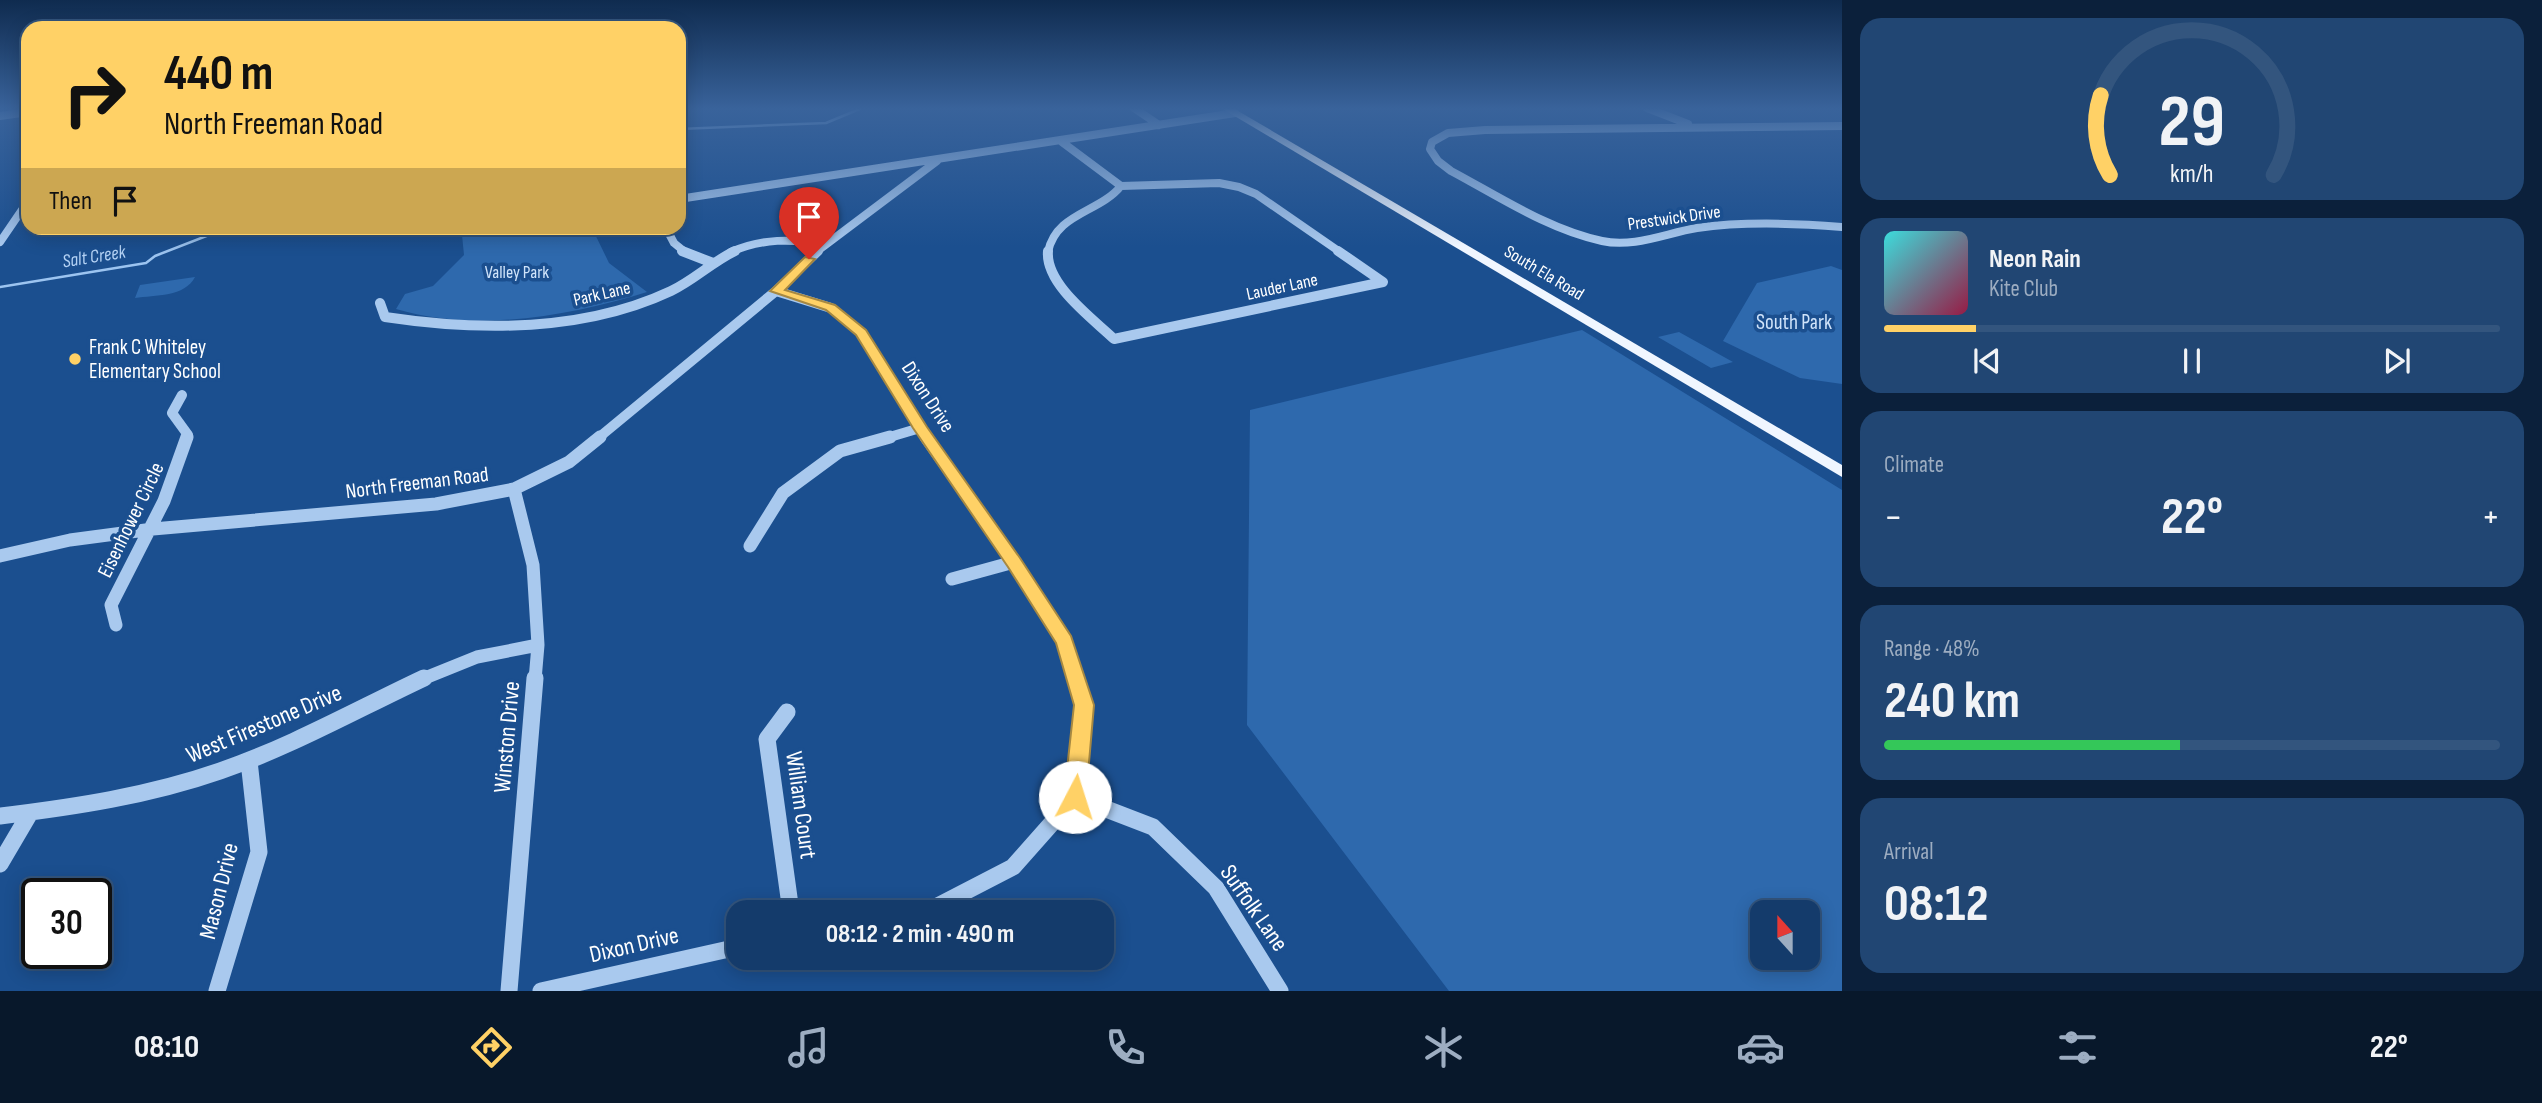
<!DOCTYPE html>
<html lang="en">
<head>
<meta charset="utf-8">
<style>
	:root { --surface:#143b6b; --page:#214673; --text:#f1f3f6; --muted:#9dadc1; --line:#33557e; --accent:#ffd166 }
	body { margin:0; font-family:"Sofia Sans Condensed",sans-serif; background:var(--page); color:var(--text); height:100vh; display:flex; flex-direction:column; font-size:26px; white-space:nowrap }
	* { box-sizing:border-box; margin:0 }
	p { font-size:23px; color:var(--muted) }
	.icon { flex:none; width:38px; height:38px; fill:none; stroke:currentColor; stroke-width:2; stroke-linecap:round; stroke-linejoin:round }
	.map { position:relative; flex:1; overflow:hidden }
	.details { display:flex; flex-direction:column; gap:18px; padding:18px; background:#0b203b; width:700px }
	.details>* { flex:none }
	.banner { position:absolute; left:21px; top:21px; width:665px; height:214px; border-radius:21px; box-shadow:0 4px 18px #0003,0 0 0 2px var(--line); background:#ffd166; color:#111; overflow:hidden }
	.needle { width:46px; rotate:339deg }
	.tools { position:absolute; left:1750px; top:900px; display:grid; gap:14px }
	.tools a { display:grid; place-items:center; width:70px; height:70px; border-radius:14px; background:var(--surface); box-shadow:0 4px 18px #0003,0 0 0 2px var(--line); font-size:35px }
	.speed { position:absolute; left:21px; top:878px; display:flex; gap:14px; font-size:35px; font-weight:700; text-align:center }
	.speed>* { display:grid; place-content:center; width:91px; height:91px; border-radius:50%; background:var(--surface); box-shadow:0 4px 18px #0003,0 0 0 2px var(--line); line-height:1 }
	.speed .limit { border:4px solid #111; border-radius:10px; background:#fff; color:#111 }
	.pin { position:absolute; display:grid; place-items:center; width:60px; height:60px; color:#fff; margin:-72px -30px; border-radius:50% 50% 50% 0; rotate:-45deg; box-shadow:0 0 7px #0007 }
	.pin .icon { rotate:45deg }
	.me { position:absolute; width:77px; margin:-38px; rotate:5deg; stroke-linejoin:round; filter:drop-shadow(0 0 5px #0008) }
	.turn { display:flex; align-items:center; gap:24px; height:147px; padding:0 28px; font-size:32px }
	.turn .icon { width:91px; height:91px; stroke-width:2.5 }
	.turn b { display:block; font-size:49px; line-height:60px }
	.then { display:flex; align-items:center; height:66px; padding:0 28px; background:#0003; gap:14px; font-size:26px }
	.big { font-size:52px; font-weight:700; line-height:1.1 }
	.details .card { flex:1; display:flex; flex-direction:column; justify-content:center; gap:10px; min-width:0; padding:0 24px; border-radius:21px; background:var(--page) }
	.details .dial { align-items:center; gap:0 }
	.dial svg { height:182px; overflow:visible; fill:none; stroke:var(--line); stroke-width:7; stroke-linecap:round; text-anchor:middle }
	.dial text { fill:var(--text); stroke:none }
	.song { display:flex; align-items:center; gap:21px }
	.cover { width:84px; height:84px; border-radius:10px; background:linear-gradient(135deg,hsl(180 70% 55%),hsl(340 70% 35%)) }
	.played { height:7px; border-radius:4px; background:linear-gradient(90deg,var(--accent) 15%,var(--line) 15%) }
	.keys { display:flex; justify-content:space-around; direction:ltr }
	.heat { display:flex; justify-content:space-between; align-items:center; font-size:38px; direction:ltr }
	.charge { height:10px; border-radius:5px; background:linear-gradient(90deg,#34c759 48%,var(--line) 0) }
	.trip { position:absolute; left:726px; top:900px; width:388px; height:70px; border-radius:21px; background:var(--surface); box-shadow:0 4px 18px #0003,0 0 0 2px var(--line); font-weight:700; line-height:70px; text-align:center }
	.dock { display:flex; height:112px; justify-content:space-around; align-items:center; background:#08182b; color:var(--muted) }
	.dock .icon { width:49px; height:49px }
	.dock .on { color:var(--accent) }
	.dock b { font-size:32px; color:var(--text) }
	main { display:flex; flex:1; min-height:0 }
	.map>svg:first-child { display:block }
</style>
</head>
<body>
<main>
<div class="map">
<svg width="1842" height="991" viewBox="0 0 1842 991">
	<rect width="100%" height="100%" fill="#1b4f8f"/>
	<path fill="#2e69ad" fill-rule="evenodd" d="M511 228H592L609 263 647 292C570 316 476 333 396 309L405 294 433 286 464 255 462 235Z
		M1831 266 1842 270V384L1800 378 1723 341 1757 283Z
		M195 277C185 297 155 295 135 298L140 285Z
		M1582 330 1842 490V991H1449L1247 725 1250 410ZM1762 912H1808V957H1762Z
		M1679 332 1733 362 1711 368 1658 337Z"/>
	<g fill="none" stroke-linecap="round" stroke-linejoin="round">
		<path stroke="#9cc4f0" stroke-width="2.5" d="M679 129 826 123 862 108
			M0 287 146 263 155 256 227 228"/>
		<path stroke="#a9c9ee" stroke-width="8" d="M1134 108 1159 125
			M1647 108 1688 124
			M0 116 28 112
			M1842 126 1485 130 1448 133 1432 142 1430 149 1438 161 1451 171C1498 196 1549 230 1602 241 1634 248 1666 233 1697 228 1745 221 1794 223 1842 227
			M1062 142 1121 186
			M679 199 1235 113
			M666 228 674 243 685 252
			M0 242 28 201
			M731 252C762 238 792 239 825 244
			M816 252 937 161
			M1048 252C1056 213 1099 213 1121 186L1219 183 1239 187 1256 194 1340 252"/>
		<path stroke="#a9c9ee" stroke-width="10" d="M682 251 713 263
			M1048 251C1045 284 1092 318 1114 339L1383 282 1338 251
			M776 291 831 308 861 333 927 439
			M380 303 385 317C478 331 584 332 671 291 694 280 712 262 735 251
			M182 395 172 413 188 435 187 439
			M597 439 776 291 818 251
			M883 439 920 428"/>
		<path stroke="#a9c9ee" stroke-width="13" d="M926 437 1014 562 1065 641 1076 680
			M514 489 533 565 538 645 535 680
			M750 546 783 493 840 451 890 437
			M0 556 70 540 153 529 436 504 514 489 569 462 600 437
			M952 579 1014 562
			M116 625 111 605 164 501 187 437
			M420 680 477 657 538 645"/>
		<path stroke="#a9c9ee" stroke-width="17" d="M787 712 767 739 791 912
			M1075 797 1153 827 1216 888 1280 991
			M0 816C74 807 148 796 220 771 290 747 356 710 424 678
			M0 864 30 813
			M926 912 1013 867 1075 797 1084 705 1076 678
			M217 991 259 852 249 761
			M509 991 535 678
			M541 991 738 947"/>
		<path fill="#f0f6ff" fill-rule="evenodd" d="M1221 108H1233L1842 465V477Z"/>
	</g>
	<linearGradient id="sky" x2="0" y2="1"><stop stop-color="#0f2b4f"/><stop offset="0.44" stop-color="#39639b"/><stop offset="1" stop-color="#39639b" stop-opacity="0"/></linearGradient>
	<rect width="1842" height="247" fill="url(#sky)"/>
	<path fill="#ffd166" stroke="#a68842" stroke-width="2" d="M805 257 815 259 785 290 835 305 866 330 927 427 1020 558 1071 636 1094 705 1086 797 1083 804 1075 806 1068 804 1064 797 1074 705 1056 643 1008 567 913 428 856 335 826 310 770 291Z"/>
	<circle fill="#ffd166" stroke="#1b4f8f" stroke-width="2.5" cx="75" cy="359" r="7"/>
	<g text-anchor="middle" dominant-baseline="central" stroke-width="7" stroke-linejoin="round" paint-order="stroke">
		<g font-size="18" fill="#fff" stroke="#1b4f8f">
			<text transform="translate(1674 218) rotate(-8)">Prestwick Drive</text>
			<text transform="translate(1544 273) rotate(31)">South Ela Road</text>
			<text transform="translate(1282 287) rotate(-12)">Lauder Lane</text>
			<text transform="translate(602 294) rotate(-13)">Park Lane</text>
		</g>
		<g font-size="18" fill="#cfe3fa" stroke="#1b4f8f">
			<text x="517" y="272">Valley Park</text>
		</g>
		<g font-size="19" font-style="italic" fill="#b5d3f5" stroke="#1b4f8f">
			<text transform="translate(94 257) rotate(-9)">Salt Creek</text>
		</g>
		<g font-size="21" fill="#cfe3fa" stroke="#1b4f8f">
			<text x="1794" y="322">South Park</text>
		</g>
		<g font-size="21" fill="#fff" stroke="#1b4f8f" text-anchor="start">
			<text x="89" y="347">Frank C Whiteley<tspan x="89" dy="24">Elementary School</tspan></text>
		</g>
		<g font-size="21" fill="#fff" stroke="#1b4f8f">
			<text transform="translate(928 397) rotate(57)">Dixon Drive</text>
			<text transform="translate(417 483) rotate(-7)">North Freeman Road</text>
			<text transform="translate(131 520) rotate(-64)">Eisenhower Circle</text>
		</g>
		<g font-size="24" fill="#fff" stroke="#1b4f8f">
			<text transform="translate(264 724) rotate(-23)">West Firestone Drive</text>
			<text transform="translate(507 737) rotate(-85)">Winston Drive</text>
			<text transform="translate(801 805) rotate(82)">William Court</text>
			<text transform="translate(219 891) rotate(-76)">Mason Drive</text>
			<text transform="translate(1254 908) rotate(55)">Suffolk Lane</text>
			<text transform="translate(634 945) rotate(-13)">Dixon Drive</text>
		</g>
	</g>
</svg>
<div class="tools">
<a><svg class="needle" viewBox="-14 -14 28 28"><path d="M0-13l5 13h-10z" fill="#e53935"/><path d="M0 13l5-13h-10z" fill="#9dadc1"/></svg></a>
</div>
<div class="speed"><div class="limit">30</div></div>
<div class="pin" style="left:809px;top:259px;background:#d93025"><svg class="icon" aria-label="arrive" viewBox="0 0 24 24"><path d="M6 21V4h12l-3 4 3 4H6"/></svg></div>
<svg class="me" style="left:1075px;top:797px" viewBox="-20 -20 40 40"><circle r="19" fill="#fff"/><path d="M0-13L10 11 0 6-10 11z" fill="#ffd166"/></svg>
<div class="trip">08:12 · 2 min · 490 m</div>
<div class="banner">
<div class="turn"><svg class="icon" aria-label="right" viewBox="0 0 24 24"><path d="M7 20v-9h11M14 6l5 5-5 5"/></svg><div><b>440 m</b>North Freeman Road</div></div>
<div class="then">Then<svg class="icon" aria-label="arrive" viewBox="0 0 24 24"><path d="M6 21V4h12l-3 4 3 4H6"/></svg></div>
</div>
</div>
<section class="details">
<div class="card dial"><svg viewBox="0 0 100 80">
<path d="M14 69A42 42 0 1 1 86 69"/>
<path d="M14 69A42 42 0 0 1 10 34" stroke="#ffd166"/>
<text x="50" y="56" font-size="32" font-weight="700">29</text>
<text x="50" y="72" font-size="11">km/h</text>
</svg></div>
<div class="card">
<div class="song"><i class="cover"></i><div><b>Neon Rain</b><p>Kite Club</p></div></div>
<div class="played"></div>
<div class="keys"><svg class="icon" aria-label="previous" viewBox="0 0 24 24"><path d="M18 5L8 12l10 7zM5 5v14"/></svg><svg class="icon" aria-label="pause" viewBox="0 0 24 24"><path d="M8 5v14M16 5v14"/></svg><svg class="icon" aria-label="next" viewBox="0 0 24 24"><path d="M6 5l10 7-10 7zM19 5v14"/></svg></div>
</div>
<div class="card"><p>Climate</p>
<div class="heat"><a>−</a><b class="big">22°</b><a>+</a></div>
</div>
<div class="card"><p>Range · 48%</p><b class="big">240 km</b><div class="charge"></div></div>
<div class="card"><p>Arrival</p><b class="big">08:12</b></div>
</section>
</main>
<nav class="dock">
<b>08:10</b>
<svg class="icon on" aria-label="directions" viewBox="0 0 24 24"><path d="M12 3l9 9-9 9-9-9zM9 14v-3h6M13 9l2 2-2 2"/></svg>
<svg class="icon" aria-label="music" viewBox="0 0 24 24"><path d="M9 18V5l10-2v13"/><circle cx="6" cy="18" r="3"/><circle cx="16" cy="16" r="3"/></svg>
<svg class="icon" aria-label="phone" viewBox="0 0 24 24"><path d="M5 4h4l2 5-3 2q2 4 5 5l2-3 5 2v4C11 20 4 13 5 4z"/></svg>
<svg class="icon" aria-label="climate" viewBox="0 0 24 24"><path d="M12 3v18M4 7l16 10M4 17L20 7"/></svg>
<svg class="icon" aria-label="car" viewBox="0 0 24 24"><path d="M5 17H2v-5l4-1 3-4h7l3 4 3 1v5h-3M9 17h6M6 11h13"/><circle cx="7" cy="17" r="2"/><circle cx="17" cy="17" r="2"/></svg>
<svg class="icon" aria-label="filters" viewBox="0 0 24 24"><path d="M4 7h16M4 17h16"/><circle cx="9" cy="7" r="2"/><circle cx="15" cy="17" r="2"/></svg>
<b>22°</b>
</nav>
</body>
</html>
